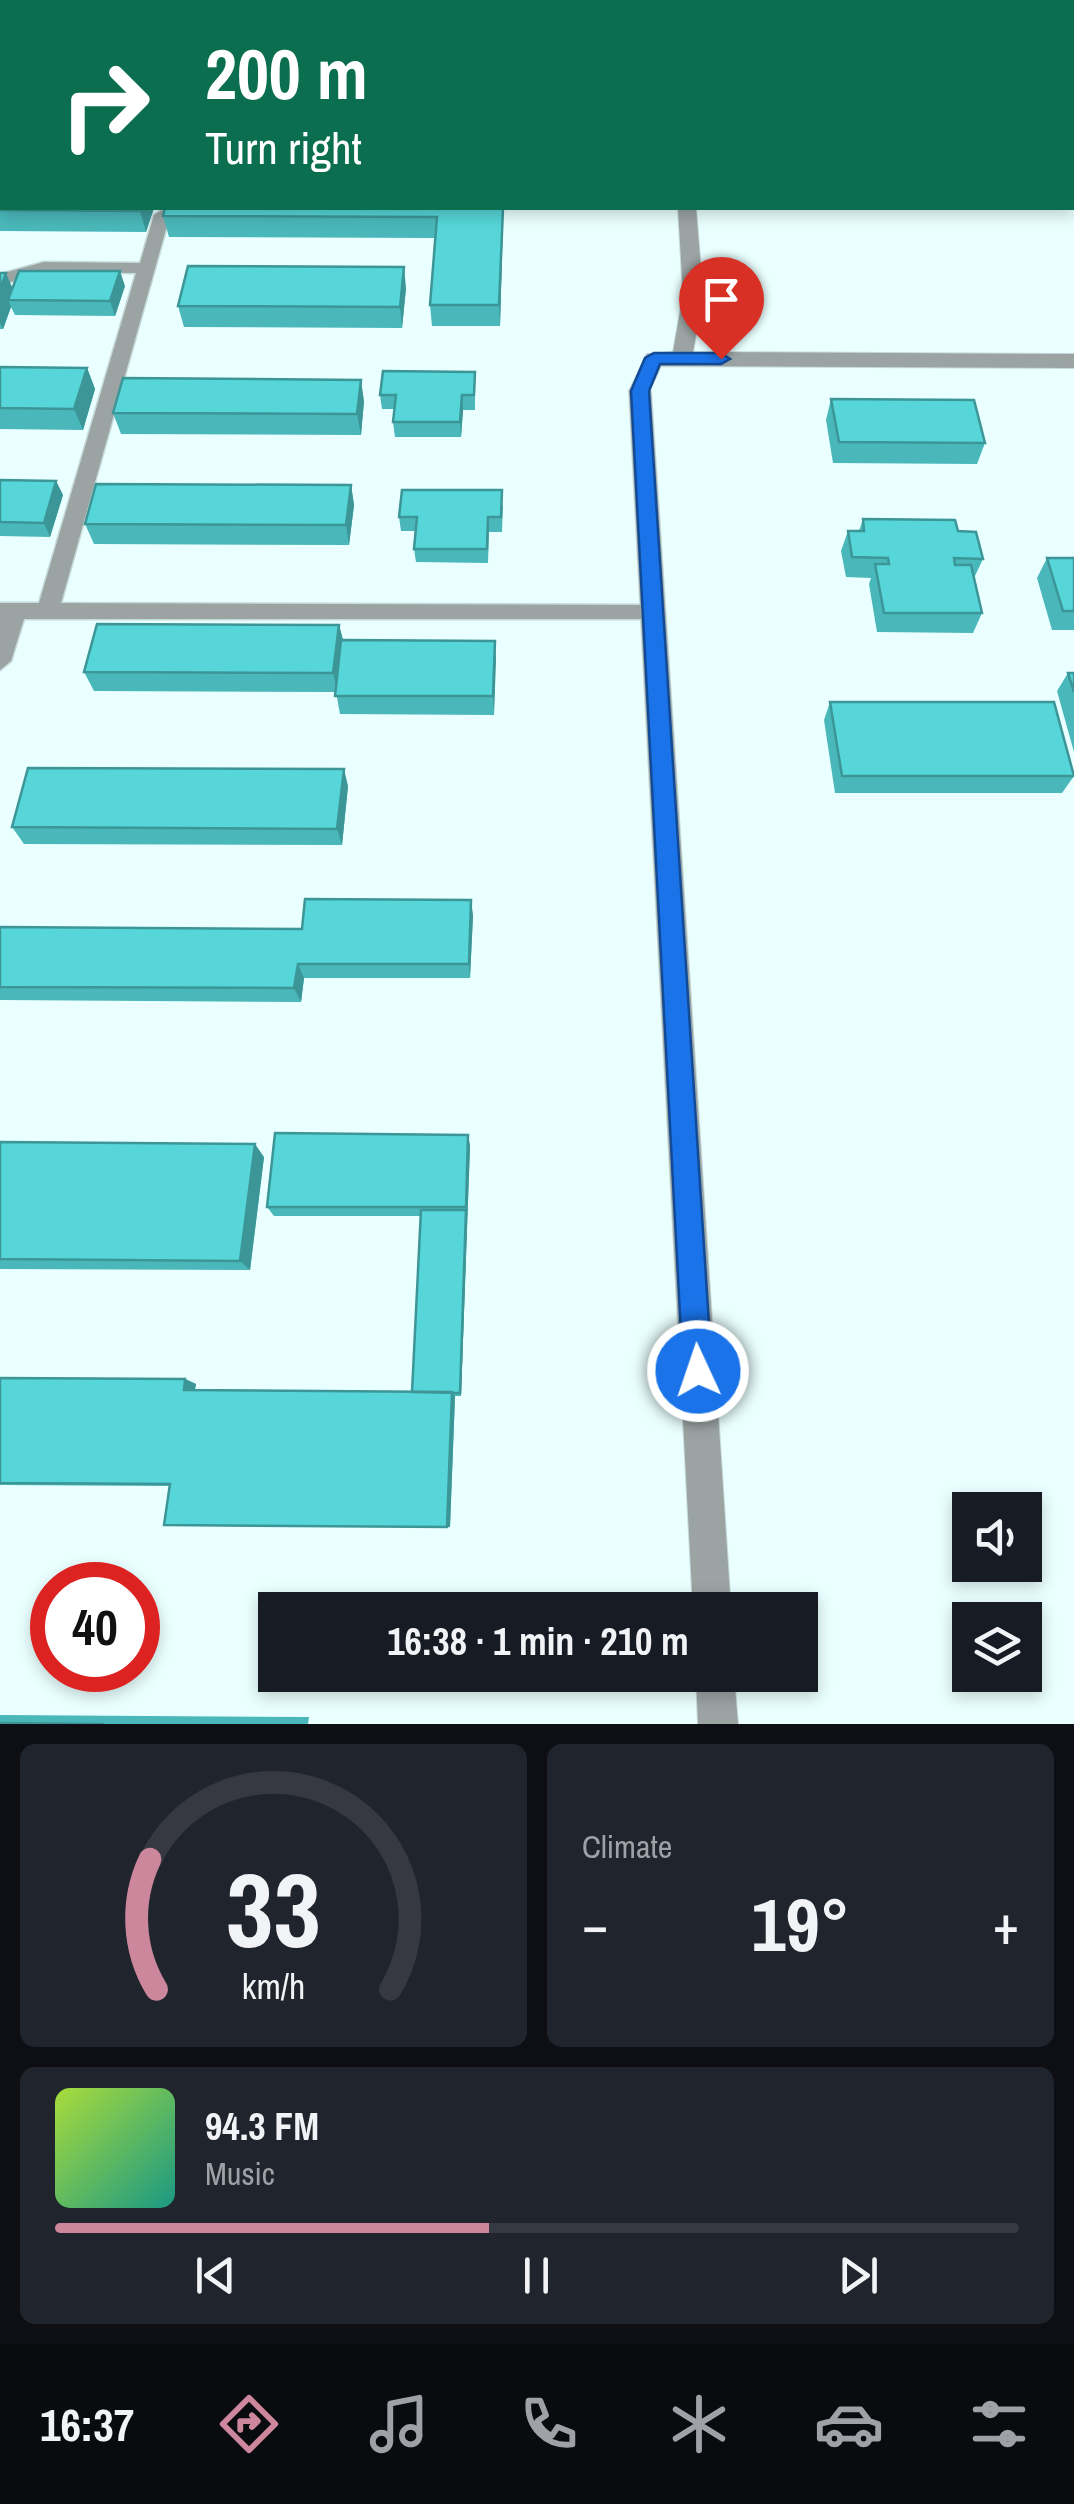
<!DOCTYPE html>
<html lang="en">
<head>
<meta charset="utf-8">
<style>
	:root { --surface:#171b24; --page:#20242c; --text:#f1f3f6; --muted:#9ea1a6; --line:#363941; --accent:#cd879d }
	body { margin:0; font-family:"Archivo Narrow",sans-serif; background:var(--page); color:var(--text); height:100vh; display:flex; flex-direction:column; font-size:38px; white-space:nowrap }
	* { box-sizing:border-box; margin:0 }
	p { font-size:32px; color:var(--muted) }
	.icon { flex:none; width:55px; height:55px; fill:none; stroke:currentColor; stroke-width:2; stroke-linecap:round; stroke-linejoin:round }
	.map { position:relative; height:1724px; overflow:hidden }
	.side { display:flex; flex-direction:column; gap:20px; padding:20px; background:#0d0f14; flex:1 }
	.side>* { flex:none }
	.banner { position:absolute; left:0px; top:0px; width:1075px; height:210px; box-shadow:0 5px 15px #0003; background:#0b6e4f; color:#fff; overflow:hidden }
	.controls { position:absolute; left:952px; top:1492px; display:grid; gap:20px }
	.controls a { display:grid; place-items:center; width:90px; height:90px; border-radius:0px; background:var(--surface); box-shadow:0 5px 15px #0003; font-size:50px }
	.speed { position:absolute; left:30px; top:1562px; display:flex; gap:20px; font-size:50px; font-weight:700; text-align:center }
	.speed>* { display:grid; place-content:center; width:130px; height:130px; border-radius:50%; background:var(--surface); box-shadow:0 5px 15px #0003; line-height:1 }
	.speed .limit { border:15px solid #d22; background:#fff; color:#111 }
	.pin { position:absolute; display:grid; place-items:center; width:85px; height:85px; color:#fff; margin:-102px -42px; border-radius:50% 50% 50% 0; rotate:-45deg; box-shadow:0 0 10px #0007 }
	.pin .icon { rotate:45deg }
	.me { position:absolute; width:110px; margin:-55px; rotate:357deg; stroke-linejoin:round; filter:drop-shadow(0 0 8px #0008) }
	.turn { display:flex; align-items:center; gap:35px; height:210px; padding:0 40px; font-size:45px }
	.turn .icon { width:130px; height:130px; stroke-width:2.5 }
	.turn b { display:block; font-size:70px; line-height:85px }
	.big { font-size:75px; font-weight:800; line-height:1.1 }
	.side .card { flex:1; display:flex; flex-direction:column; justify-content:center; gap:15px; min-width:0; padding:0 35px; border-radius:15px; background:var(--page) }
	.side .dial { align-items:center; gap:0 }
	.dial svg { height:260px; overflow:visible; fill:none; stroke:var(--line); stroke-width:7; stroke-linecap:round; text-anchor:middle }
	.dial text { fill:var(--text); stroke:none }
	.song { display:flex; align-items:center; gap:30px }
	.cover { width:120px; height:120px; border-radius:15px; background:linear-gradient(135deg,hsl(80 70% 55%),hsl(170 70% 35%)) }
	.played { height:10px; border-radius:5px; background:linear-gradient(90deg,var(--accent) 45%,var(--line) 45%) }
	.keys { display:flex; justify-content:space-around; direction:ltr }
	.heat { display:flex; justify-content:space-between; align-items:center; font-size:55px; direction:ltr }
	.side .tiles { flex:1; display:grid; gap:20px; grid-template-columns:1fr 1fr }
	.card:last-child { grid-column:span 2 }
	.trip { position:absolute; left:258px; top:1592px; width:560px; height:100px; border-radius:0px; background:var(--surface); box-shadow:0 5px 15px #0003; font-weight:800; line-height:100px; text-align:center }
	.tab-bar { display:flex; height:160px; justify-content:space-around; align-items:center; background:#090b0e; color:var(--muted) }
	.tab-bar .icon { width:70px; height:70px }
	.tab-bar .selected { color:var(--accent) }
	.tab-bar b { font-size:45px; color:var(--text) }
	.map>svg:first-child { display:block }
</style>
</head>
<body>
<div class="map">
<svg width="1074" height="1724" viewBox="0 0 1074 1724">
	<rect width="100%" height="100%" fill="#eaffff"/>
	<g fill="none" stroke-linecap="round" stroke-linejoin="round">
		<g stroke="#c7dada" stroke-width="3">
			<path id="service" d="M162 210 170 215 61 603 653 605 664 613 661 619H24L11 661 0 670V603H39L136 273 45 272 0 285V274L44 262 140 263 154 215Z"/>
		</g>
		<g stroke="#c7dada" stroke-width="2">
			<path id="minor" d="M105 0H122L124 2H107Z
				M1072 40H1074V50H1072Z
				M678 208H696L703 295 693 352 1074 354V368L661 366 647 396H633L629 391 647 354 673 352 683 295Z"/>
		</g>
		<g stroke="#c7dada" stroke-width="2">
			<path id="tertiary" d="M640 384 651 391 731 1610H693L629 391Z
				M696 1675H734L738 1724H698Z"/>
		</g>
		<use href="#service" fill="#9ba4a3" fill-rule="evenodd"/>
		<use href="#minor" fill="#9ba4a3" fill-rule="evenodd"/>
		<use href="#tertiary" fill="#9ba4a3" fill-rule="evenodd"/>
	</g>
	<path fill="#4ab8ba" d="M0 181 154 208 146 232 0 231Z
		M165 208 503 219 500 326H432L430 305 435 238 169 237 163 216Z
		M0 273 13 288 125 286 115 316 15 315 11 307 3 329H0Z
		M406 288 402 328 184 327 178 306Z
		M0 367 87 368 95 389 83 430 0 429Z
		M475 372V410H463L461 437H395L393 422 395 409H382L380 395Z
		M831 399 985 443 977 464 833 463 826 420Z
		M364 401 361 435 121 434 113 413Z
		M0 480 56 481 63 495 50 537 0 536Z
		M351 485 354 505 349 545 94 544 85 524Z
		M503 505 502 532H489L488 563 416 562 414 549 416 531H401L399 517Z
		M863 519 958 531 983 559 974 578 982 613 973 633 877 632 869 584 871 578 846 577 841 551 848 531H859Z
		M1047 558H1074V630H1052L1037 578Z
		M339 625 343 640 495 641 494 715 340 714 336 692 94 691 84 672Z
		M1068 673H1074V752L1057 691Z
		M830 702 1074 776 1062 793H835L824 720Z
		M348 786 342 845 24 844 12 827Z
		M473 915 470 978H304L301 1002 0 1000V927L302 929Z
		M468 1135 470 1146 461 1396H455L450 1527 164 1525 169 1486 0 1485V1378L185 1379 196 1384 195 1390 412 1392 421 1216H274L267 1207Z
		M0 1142 264 1157 250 1270 0 1269Z
		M0 1715 309 1717 308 1724H0Z"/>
	<path fill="#3c9697" d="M141 208H154L146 232 140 211Z
		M503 208V219L500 326 499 305Z
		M404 267 406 288 402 328 400 307Z
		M120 271 125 286 115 316 110 301Z
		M6 273 15 294 8 300 11 307 3 329 0 323V290Z
		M87 368 95 389 83 430 74 409Z
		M361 380 364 401 361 435 357 414Z
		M462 395 463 410 461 437 460 422Z
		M56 481 63 495 50 537 44 523Z
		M351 485 354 505 349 545 346 525Z
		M339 625 344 644 338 692 333 673Z
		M495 641 496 660 494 715 493 696Z
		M344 769 348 786 342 845 337 829Z
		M471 900 473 915 470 978 469 964Z
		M298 964 304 978 301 1002 294 988Z
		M468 1135 470 1146 461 1396 460 1393Z
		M255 1144 264 1157 250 1270 240 1261Z
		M185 1379 196 1384 194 1394 184 1390Z
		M452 1392 455 1396 450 1527H447Z"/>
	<path fill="#56d6d8" stroke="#3c9697" stroke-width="2.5" d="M0 181H2V208H141L140 211 0 210Z
		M165 208H503L499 305H430L437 217 163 216Z
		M188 266 404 267 400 307 178 306Z
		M19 271H120L110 301 8 300Z
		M0 273H6L0 290Z
		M0 367 87 368 74 409 0 408Z
		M383 371 475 372 474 395H462L460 422H393L396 395H380Z
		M123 378 361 380 357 414 113 413Z
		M831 399 974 400 985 443 839 442Z
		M0 480 56 481 44 523 0 522Z
		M96 484 351 485 346 525 85 524Z
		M402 490H502L501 517H488L487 549H414L417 517H399Z
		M863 519 955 520 958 531 976 532 983 559 954 558 955 565H971L982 613H884L875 564H889L888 558 852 557 848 531H864Z
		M1047 558H1074V611H1063Z
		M97 624 339 625 333 673 84 672Z
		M341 640 495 641 493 696H335Z
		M1068 673H1074V692Z
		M830 702H1054L1074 776H842Z
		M28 768 344 769 337 829 12 827Z
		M305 899 471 900 469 964H298L294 988 0 987V927L302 929Z
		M275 1133 468 1135 466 1207H267Z
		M0 1142 255 1144 240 1261 0 1259Z
		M421 1210H466L460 1393 412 1392Z
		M0 1378 185 1379 184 1390 452 1392 447 1527 164 1525 170 1484 0 1483Z
		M0 1723 104 1724H0Z"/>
	<path fill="#1a73e8" stroke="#114b97" stroke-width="2.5" d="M654 353H721L730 359 721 364H660L649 391 712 1371 708 1381 698 1385 687 1381 683 1371 631 391 645 358Z"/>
</svg>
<div class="controls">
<a><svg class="icon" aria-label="sound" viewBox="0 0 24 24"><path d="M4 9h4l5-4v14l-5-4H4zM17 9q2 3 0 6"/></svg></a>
<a><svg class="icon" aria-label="layers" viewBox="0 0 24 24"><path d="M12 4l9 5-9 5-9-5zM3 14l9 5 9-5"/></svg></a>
</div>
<div class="speed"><div class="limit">40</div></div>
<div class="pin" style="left:721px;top:359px;background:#d93025"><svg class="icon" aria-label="arrive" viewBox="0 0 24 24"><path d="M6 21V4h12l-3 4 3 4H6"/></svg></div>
<svg class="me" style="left:698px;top:1371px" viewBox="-20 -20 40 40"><circle r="17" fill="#1a73e8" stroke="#fff" stroke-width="3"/><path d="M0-11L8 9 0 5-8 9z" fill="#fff"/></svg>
<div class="trip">16:38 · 1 min · 210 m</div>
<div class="banner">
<div class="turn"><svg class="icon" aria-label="right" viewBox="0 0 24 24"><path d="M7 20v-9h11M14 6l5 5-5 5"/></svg><div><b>200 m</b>Turn right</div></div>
</div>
</div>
<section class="side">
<div class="tiles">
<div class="card dial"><svg viewBox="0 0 100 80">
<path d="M14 69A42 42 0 1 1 86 69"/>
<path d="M14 69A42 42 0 0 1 12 29" stroke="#cd879d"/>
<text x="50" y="56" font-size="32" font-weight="700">33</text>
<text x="50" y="72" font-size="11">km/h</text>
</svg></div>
<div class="card"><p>Climate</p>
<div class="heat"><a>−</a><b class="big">19°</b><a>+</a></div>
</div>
<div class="card">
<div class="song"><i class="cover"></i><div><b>94.3 FM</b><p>Music</p></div></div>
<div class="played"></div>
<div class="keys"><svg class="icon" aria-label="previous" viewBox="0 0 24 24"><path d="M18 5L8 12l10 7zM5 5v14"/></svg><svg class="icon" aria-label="pause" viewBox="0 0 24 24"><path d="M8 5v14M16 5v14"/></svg><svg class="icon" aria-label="next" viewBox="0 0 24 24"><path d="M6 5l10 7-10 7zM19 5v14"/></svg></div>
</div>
</div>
</section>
<nav class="tab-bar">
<b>16:37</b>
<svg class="icon selected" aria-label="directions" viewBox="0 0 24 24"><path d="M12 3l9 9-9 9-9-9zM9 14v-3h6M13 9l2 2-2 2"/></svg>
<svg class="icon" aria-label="music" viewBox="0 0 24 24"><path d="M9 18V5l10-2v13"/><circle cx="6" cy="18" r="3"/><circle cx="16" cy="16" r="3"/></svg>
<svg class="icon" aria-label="phone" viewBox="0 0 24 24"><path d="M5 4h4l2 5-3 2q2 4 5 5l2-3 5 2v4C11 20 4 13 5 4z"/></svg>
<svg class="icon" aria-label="climate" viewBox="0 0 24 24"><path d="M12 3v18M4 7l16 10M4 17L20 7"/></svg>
<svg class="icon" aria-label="car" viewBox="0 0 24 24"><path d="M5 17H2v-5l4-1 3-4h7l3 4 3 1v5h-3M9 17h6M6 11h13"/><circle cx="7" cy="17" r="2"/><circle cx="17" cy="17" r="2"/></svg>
<svg class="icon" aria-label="filters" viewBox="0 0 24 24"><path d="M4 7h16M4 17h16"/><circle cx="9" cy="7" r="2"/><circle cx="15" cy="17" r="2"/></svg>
</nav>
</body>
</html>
